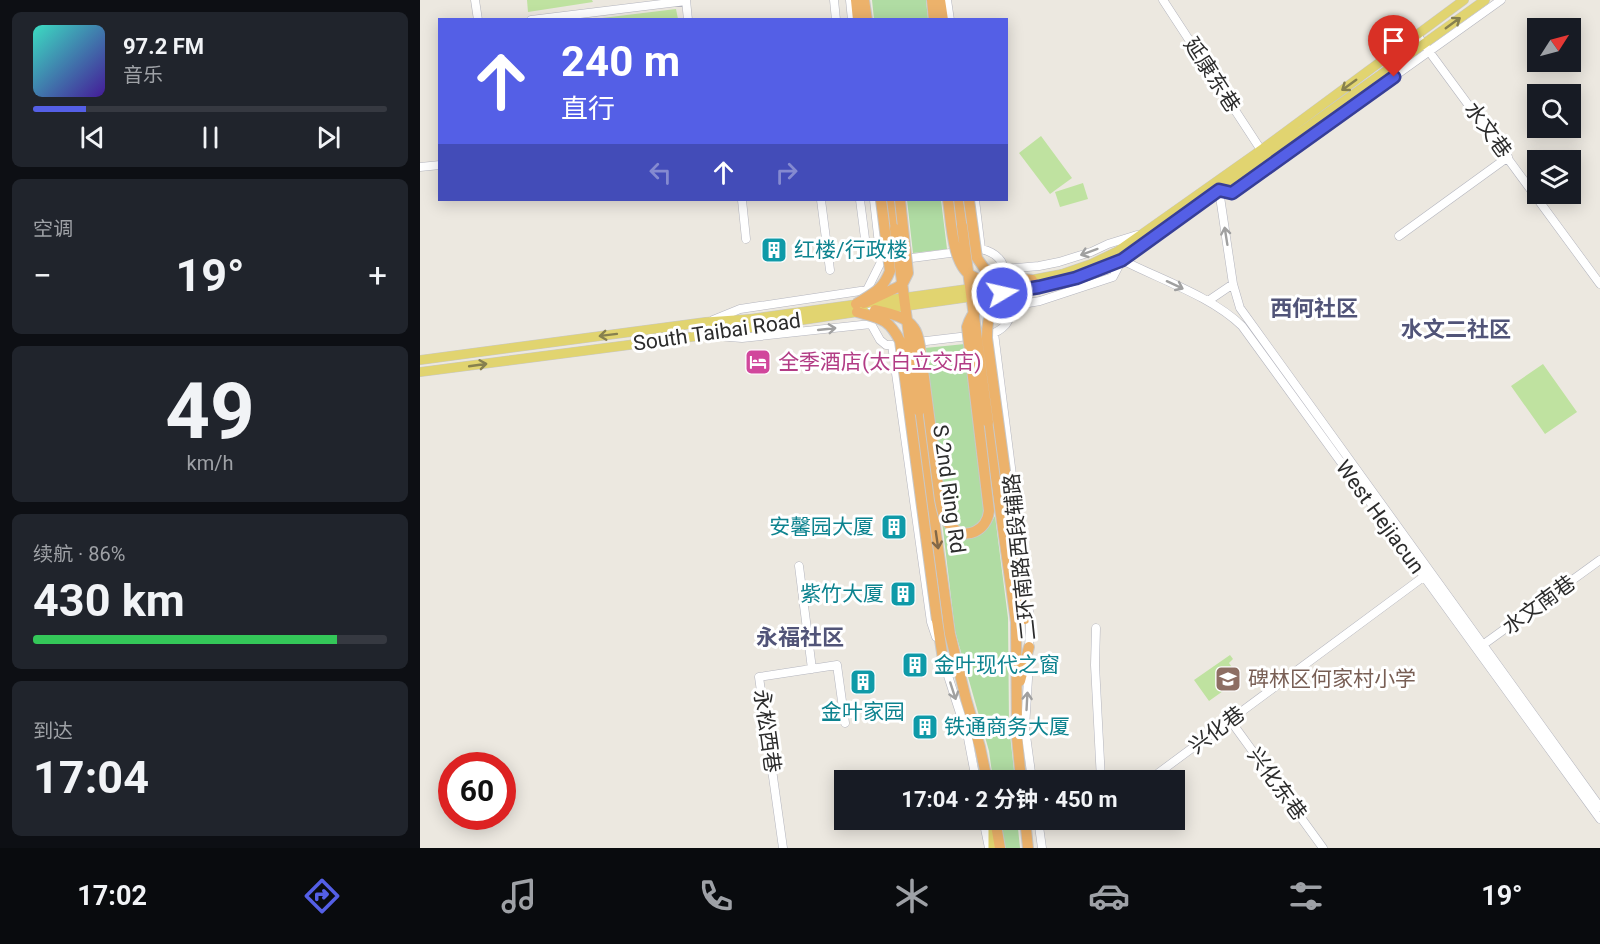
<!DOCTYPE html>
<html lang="zh">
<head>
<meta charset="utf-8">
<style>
	:root { --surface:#171b24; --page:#20242c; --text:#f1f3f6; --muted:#9ea1a6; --line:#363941; --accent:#545fe6 }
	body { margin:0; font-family:Roboto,"Noto Sans SC",sans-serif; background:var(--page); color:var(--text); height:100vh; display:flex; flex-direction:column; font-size:22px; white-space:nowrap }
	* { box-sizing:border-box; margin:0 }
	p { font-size:20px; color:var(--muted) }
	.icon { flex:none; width:33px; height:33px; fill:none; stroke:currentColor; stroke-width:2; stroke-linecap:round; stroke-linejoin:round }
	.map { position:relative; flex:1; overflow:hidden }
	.side { display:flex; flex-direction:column; gap:12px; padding:12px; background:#0d0f14; width:420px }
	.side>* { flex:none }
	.guide { position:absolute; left:18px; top:18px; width:570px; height:183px; border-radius:0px; box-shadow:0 3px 15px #0003; background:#545fe6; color:#fff; overflow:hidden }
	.needle { width:39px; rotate:54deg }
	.controls { position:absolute; left:1107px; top:18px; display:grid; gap:12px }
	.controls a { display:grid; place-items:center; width:54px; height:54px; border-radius:0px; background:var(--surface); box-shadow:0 3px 15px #0003; font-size:30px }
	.speed { position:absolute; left:18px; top:752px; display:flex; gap:12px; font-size:30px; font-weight:700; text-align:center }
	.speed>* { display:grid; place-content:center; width:78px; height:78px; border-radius:50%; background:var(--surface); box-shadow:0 3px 15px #0003; line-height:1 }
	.speed .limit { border:9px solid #d22; background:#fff; color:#111 }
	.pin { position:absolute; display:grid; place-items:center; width:51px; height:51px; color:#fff; margin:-62px -26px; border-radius:50% 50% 50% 0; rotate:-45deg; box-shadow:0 0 6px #0007 }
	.pin .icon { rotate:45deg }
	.me { position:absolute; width:66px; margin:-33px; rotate:81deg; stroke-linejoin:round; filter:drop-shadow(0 0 4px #0008) }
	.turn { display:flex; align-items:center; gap:21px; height:126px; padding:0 24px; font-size:27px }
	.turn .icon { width:78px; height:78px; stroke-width:2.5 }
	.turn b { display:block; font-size:42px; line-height:51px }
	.lanes { display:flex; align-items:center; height:57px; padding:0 24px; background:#0003; justify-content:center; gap:30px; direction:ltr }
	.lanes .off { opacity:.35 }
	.big { font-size:45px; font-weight:700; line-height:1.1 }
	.side .tile { flex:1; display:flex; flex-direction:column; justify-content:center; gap:9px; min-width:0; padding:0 21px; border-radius:9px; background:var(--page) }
	.side .dial { align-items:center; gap:0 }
	.dial b { font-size:78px; line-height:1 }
	.song { display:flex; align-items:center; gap:18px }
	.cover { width:72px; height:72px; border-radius:9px; background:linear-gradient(135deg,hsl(170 70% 55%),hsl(260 70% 35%)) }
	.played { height:6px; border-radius:3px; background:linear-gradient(90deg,var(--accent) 15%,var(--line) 15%) }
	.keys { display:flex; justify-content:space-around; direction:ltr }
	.heat { display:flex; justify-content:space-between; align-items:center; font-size:33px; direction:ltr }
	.charge { height:9px; border-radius:4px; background:linear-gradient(90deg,#34c759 86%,var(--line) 0) }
	.trip { position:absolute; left:414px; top:770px; width:351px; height:60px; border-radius:0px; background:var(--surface); box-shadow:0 3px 15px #0003; font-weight:700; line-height:60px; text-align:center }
	.menu { display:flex; height:96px; justify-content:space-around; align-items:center; background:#090b0e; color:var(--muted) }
	.menu .icon { width:42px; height:42px }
	.menu .on { color:var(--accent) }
	.menu b { font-size:27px; color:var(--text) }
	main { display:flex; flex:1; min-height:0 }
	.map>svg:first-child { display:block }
</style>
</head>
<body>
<main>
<section class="side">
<div class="tile">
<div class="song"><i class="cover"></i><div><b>97.2 FM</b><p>音乐</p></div></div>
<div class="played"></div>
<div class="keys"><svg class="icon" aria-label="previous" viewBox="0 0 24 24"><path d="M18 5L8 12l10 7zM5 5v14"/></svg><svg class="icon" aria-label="pause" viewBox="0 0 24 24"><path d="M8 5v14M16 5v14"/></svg><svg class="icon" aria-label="next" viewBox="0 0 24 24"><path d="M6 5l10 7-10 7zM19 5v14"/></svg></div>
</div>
<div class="tile"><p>空调</p>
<div class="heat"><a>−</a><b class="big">19°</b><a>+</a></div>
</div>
<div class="tile dial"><b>49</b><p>km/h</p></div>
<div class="tile"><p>续航 · 86%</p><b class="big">430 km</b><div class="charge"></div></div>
<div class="tile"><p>到达</p><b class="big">17:04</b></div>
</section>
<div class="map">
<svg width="1180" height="848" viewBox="0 0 1180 848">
	<rect width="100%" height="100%" fill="#ece8e0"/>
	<path fill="#b0dca3" d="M452 0H506L508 19H454Z
		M487 200H521L527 249 493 253Z
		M545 344 566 512C556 528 553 532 534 526L527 513 505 348Z
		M575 516 588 618 589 725 595 780H573L569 751 535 631 522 521 531 533 535 535 562 533 568 528Z
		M580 819H597L600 848H585Z"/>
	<path fill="#bfe2a0" d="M107 0H172L173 2 108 12Z
		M256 9 258 19H174Z
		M621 136 652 178 630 194 599 153Z
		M663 183 668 199 640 207 635 192Z
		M1123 364 1157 412 1125 434 1091 386Z
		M810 655 813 659 809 663 820 679 789 701 774 680Z"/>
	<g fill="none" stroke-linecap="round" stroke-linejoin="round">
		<g stroke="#b4b5be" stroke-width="9">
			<path id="minor" d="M55 0 58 20
				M266 0 268 20
				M414 0 416 20
				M430 0 432 20
				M527 0 530 20
				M743 0 841 150
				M1081 0 811 193 799 190 813 284 820 308 1180 807
				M111 20 266 1
				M997 35 1180 284
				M0 167 20 165
				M322 200 326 239
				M401 200 410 270
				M440 200 447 254
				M454 200 461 262
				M555 200 561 249
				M979 236 1088 157
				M561 249C570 251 576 254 581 261 588 272 593 309 588 321 586 326 579 331 574 333L472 345H466L460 340 451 324 447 290 461 262Z
				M584 269 619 266 639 262 671 252 688 244 717 235
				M788 301 813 284
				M591 306 620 301 693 277 702 260C741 280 791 296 822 326L1180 819
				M293 320 320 309 447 290
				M574 333 604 570
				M297 336 322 338 451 324
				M472 345 511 622 516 637
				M379 566 392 669
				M609 611 610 625 609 650
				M676 628 675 665 681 780
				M1060 647 1180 560
				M522 657 548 738 556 780
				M609 662 605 728 612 780
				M810 720 903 848
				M729 780 1006 575
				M563 819 569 848
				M618 819 622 848
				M363 848 339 677 417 665 425 723"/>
		</g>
		<g stroke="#c8c8c8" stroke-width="10">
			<path id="major" d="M605 281 642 274 671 264 698 251 841 150 1044 0
				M593 291C633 284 665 276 702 260L1065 0
				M0 360 286 322 330 319
				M0 372 286 335 328 328
				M573 848V824"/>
		</g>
		<g stroke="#c8c8c8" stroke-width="12">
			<path id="highway" d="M436 0 438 20
				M444 0 447 20
				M512 0 514 20
				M520 0 523 20
				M471 200 475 229
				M538 200 542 226
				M499 411 530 634 546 699 560 747 567 780
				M568 422 596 622 597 738 601 780
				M517 620 523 659
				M600 681 609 647
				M575 819 580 848
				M605 819 608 848"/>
		</g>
		<use href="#minor" stroke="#fff" stroke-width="8"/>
		<use href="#major" stroke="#e1d470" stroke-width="9"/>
		<use href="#highway" stroke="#ecb26b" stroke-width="10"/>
		<g stroke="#c8c8c8" stroke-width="10" stroke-linecap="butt">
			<path id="major-bridge" d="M458 310 578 293
				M330 319 591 283
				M328 328 444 311"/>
		</g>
		<g stroke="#c8c8c8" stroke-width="12" stroke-linecap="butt">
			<path id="highway-bridge" d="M528 200C531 219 532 269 554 277 562 281 573 281 581 284
				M549 200 557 258 564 268 571 273 579 276 612 280
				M542 226 568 422
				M475 229 499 411
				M593 291C572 308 567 310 567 338L605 619
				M444 303 478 287 483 283 488 273 480 200
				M436 304C453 293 462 291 470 271L461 200
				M455 310C468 313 486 316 494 328 498 333 499 341 500 347L520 500C522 509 523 519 531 526 546 542 567 530 569 511L547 327C553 307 565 302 582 293
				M437 312C461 319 468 318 480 341L517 620"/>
		</g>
		<use href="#major-bridge" stroke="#e1d470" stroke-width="9"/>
		<use href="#highway-bridge" stroke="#ecb26b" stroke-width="10"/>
	</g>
	<defs><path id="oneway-shaft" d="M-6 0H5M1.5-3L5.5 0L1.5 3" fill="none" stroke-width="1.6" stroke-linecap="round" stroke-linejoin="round" transform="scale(1.5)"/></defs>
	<g stroke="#86804e">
		<use href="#oneway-shaft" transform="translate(1033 23) rotate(-36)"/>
		<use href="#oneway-shaft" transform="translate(929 85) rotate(144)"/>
		<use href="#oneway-shaft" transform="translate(188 335) rotate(173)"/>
		<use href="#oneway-shaft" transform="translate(58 365) rotate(-8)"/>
	</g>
	<g stroke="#a0a0a0">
		<use href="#oneway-shaft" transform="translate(806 236) rotate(-99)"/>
		<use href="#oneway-shaft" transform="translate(669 252) rotate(160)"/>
		<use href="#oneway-shaft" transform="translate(755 285) rotate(25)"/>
		<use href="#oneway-shaft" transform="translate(407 329) rotate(-6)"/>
		<use href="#oneway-shaft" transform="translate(533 691) rotate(72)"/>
		<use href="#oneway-shaft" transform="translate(607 701) rotate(-87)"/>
	</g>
	<use stroke="#826848" href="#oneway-shaft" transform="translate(517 540) rotate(82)"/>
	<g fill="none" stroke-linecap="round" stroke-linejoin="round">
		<g stroke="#373e96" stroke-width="15">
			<path id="route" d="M582 293 619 287 656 278 702 260 799 190 812 193 974 77"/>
		</g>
		<use href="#route" stroke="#545fe6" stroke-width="10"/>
	</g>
	<defs>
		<g id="building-square" transform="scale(1.35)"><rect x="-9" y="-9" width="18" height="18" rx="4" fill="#0f9aa8" stroke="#fff"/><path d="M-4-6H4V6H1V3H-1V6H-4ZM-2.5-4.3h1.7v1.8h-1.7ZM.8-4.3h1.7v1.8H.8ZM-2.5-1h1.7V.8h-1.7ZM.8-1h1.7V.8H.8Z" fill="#fff"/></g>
		<g id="hotel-square" transform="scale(1.35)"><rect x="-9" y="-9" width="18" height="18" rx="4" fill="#d1479c" stroke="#fff"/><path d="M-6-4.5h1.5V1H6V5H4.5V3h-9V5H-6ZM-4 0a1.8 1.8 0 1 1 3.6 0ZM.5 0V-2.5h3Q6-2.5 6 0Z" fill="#fff"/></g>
		<g id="school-square" transform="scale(1.35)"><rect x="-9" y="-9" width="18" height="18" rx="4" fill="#8d6e63" stroke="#fff"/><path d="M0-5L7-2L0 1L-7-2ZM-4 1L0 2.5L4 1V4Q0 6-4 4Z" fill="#fff"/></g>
	</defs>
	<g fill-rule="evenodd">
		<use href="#building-square" x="354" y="250"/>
		<use href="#hotel-square" x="338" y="362"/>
		<use href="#building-square" x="474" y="527"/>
		<use href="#building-square" x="483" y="594"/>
		<use href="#building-square" x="495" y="665"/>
		<use href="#school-square" x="808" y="679"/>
		<use href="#building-square" x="443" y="682"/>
		<use href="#building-square" x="505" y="727"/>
	</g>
	<g text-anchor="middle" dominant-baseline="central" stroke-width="6" stroke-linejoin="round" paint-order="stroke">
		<g font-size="21" fill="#2c2c2c" stroke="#fff">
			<text transform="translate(792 75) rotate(57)">延康东巷</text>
			<text transform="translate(1068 130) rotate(54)">水文巷</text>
			<text transform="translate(297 332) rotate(-8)">South Taibai Road</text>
			<text transform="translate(529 489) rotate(82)">S 2nd Ring Rd</text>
			<text transform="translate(960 517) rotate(54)">West Hejiacun</text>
			<text transform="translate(600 557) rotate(-96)">二环南路西段辅路</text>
			<text transform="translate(1119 605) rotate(-36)">水文南巷</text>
			<text transform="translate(797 730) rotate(-37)">兴化巷</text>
			<text transform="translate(347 731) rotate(82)">永松西巷</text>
			<text transform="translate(857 784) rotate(54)">兴化东巷</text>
		</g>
		<g font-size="21" fill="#0d838f" stroke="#fff" text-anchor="start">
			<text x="374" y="250">红楼/行政楼</text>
			<text x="454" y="527" text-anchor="end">安馨园大厦</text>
			<text x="464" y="594" text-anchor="end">紫竹大厦</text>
			<text x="514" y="665">金叶现代之窗</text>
			<text x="443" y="712" text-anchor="middle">金叶家园</text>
			<text x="524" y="727">铁通商务大厦</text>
		</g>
		<g font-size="21" fill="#b23c85" stroke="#fff" text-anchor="start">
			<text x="358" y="362">全季酒店(太白立交店)</text>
		</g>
		<g font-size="21" fill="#785e54" stroke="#fff" text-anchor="start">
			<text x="828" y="679">碑林区何家村小学</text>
		</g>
		<g font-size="22" font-weight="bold" fill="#515478" stroke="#fff">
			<text x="894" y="308">西何社区</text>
			<text x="1036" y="329">水文二社区</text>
			<text x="380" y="637">永福社区</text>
		</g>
	</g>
</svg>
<div class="controls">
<a><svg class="needle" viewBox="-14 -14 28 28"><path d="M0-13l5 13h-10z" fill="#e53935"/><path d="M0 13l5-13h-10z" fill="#9ea1a6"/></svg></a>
<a><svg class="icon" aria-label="search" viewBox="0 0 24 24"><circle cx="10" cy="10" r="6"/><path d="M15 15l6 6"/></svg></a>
<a><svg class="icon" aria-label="layers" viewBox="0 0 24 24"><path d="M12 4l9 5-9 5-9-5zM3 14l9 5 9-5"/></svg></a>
</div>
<div class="speed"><div class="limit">60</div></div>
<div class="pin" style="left:974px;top:77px;background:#d93025"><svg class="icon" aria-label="arrive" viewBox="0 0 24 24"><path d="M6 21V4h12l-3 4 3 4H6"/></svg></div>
<svg class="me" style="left:582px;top:293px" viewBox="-20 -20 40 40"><circle r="17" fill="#545fe6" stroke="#fff" stroke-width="3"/><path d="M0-11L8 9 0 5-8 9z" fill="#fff"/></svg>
<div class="trip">17:04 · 2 分钟 · 450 m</div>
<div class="guide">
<div class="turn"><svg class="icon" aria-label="ahead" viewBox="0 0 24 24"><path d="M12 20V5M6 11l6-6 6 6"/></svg><div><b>240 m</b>直行</div></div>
<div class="lanes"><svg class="icon off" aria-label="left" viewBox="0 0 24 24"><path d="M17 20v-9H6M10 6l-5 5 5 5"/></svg><svg class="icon" aria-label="ahead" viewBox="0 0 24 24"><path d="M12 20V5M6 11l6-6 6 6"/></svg><svg class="icon off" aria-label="right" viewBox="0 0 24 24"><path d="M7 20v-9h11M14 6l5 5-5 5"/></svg></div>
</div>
</div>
</main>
<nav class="menu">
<b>17:02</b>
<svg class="icon on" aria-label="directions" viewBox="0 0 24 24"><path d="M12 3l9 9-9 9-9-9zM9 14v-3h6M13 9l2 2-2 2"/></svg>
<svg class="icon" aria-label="music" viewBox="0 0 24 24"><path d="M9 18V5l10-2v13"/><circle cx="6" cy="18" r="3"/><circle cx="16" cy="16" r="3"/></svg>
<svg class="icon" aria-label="phone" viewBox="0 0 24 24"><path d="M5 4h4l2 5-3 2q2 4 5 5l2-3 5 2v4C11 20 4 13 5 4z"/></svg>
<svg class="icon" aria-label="climate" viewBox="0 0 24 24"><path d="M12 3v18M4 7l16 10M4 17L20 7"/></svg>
<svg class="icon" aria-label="car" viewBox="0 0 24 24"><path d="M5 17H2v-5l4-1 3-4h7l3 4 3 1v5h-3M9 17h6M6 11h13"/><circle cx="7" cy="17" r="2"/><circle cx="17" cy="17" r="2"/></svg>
<svg class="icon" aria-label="filters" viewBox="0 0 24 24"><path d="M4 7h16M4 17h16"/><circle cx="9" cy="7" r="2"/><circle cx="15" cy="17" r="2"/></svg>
<b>19°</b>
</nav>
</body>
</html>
